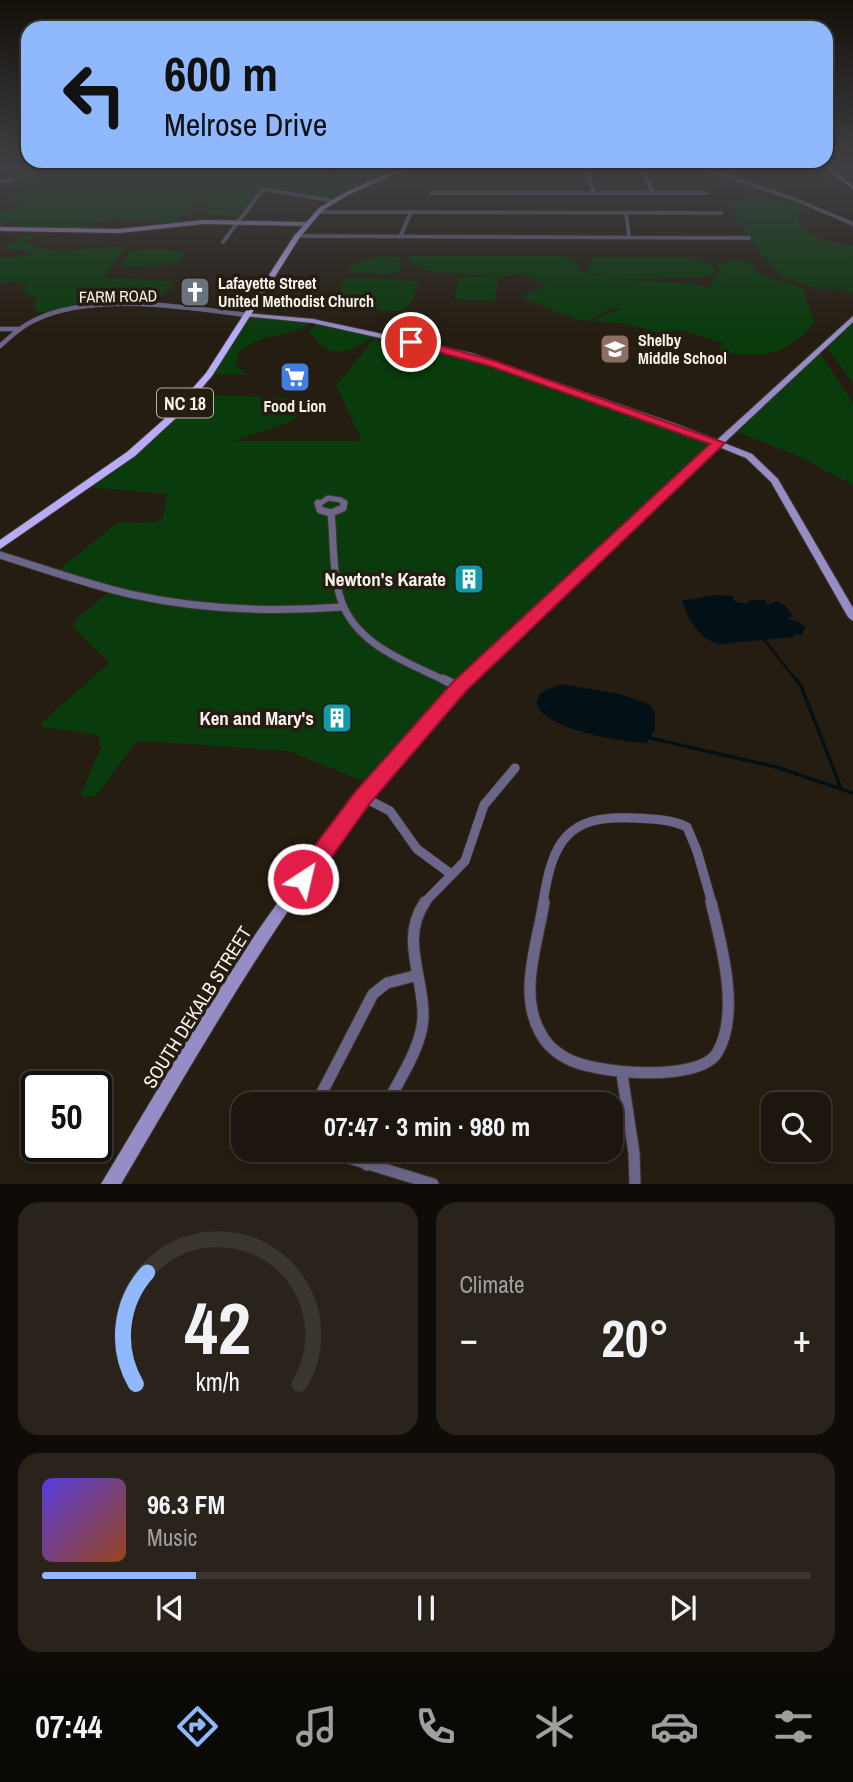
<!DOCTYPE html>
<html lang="en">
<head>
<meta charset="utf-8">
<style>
	:root { --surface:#1c160e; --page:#29231c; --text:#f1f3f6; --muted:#a09f9e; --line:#3a352e; --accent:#8fb8fd }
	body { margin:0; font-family:"Archivo Narrow",sans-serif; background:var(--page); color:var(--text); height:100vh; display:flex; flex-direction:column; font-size:26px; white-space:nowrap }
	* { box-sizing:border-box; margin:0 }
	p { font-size:23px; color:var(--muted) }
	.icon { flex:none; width:38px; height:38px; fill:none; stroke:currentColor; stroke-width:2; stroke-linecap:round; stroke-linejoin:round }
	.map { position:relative; height:1184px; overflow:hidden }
	.drawer { display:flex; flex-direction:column; gap:18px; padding:18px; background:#0f0c08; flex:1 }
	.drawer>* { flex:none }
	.hud { position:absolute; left:21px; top:21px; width:812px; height:147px; border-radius:21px; box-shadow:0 4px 10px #0003,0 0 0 2px var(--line); background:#8fb8fd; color:#111; overflow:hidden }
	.tools { position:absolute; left:761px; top:1092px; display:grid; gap:14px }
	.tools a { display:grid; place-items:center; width:70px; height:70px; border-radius:14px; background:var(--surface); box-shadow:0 4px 10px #0003,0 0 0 2px var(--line); font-size:35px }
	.speed { position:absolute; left:21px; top:1071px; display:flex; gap:14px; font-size:35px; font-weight:700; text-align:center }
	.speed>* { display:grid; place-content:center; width:91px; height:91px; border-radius:50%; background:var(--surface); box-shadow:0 4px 10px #0003,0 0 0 2px var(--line); line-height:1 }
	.speed .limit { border:4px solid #111; border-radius:10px; background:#fff; color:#111 }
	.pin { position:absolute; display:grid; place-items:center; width:60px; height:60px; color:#fff; margin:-30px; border:4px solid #fff; border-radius:50%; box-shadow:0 2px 7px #0007 }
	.me { position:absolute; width:77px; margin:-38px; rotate:35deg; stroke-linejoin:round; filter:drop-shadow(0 0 5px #0008) }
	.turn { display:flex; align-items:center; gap:24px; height:147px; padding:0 28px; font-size:32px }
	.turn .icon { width:91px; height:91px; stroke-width:2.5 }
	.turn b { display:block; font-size:49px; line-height:60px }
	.big { font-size:52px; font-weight:700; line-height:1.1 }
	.drawer .card { flex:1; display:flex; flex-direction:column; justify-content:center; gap:10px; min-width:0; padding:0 24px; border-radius:21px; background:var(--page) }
	.drawer .dial { align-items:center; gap:0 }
	.dial svg { height:182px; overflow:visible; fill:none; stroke:var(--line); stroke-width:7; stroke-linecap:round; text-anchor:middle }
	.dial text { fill:var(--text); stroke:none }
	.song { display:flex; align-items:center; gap:21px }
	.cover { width:84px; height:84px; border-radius:10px; background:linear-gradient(135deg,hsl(250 70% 55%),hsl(20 70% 35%)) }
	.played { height:7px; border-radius:4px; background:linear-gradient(90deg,var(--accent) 20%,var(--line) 20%) }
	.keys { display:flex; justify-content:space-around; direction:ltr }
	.heat { display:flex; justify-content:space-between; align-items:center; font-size:38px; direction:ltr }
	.drawer .tiles { flex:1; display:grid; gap:18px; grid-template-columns:1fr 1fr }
	.card:last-child { grid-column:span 2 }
	.trip { position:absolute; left:231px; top:1092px; width:392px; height:70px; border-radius:21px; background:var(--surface); box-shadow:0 4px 10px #0003,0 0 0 2px var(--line); font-weight:700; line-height:70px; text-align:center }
	.tabs { display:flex; height:112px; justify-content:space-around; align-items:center; background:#0b0906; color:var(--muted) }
	.tabs .icon { width:49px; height:49px }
	.tabs .selected { color:var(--accent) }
	.tabs b { font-size:32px; color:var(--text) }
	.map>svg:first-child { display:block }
</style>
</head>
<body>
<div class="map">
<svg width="853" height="1184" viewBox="0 0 853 1184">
	<rect width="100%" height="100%" fill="#251d12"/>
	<path fill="#093b0c" d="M12 167H299L296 169 328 175 324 177 328 178 357 167H407L333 201 264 189 246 214 208 215 207 205 194 202 190 204 194 213 178 217 179 225 163 221 115 219 95 222 89 230 38 229 28 241C47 260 101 243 126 248L104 276 108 278 172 281 166 293C154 296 141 300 128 300 114 301 104 289 88 297 73 304 51 322 33 308L37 299 27 295 23 290 28 282 0 283V258L25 256 33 252 4 248 30 230 13 229 16 224 0 223V211L26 208 3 202 19 191 12 181Z
		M750 197 791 202 802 206 797 219C809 238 832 244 853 245V293L840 289 822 290 782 277 758 250 725 200 744 201Z
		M162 249 186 252 177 264 119 268 131 250Z
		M380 256 401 257 400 272 380 275 346 271 356 263Z
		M407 256H562L573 259 580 270 606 278 588 270V263L592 260 590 257 703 258 702 260 716 268 714 274 698 278 618 279 694 284 709 289 714 278 721 272 716 263 731 261 733 258 749 262C760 281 787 279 804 290L814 322C789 356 755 361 717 350L724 343 676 329 666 335 628 324 589 321 620 310 613 307 591 319 581 321 520 297 548 285 521 274 498 277 428 271 412 264Z
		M459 277 498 278 495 301 454 299Z
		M368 278 419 281 412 301 403 311C382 311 356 309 342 292L341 287 345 279Z
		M246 315 313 321C288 342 263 328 237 355L238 364 234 365 248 375 209 374Z
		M853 318V383L824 344Z
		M320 322 375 334C366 344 343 356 329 350 321 347 314 337 308 331Z
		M379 335 468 355 719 443 509 639 373 785 288 751 141 741 135 743 96 796 82 797 81 793 101 748 98 735 41 727 42 722 108 664V661L73 627 77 618 112 590 56 572 117 523 156 522 163 518 167 494 86 487 194 394 305 399V408L296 418 283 425 232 441H359L361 439 336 385C352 369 362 349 379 335Z
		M818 350 853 403V485L796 455 732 430Z"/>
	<path fill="#031116" d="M716 595 733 596 734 601 746 604 750 600H765L768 605 777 601 786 606 793 616 787 619 797 621 805 627 802 635 796 634 792 637 719 644C700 640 687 618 682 600 694 600 703 596 716 595Z
		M561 684 620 694 649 704 655 711V730L646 743C626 743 540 729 537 703 537 700 539 696 540 693Z"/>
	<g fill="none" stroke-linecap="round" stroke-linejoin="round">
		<path stroke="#031116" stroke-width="2.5" d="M763 638 797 681"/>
		<path stroke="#031116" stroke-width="3.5" d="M796 679 801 686 841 788
			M650 738 776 767 853 793"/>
		<g stroke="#3e372c" stroke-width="4.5">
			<path id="street-far5" d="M585 167 594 193
				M640 167 653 193
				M698 167 794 199 853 224
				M0 181H12
				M431 193H708
				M317 212 721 213
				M626 213 629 237
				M297 236 749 238
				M400 237 411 212
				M223 242 263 189 333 201"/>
		</g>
		<g stroke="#3e372c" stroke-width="5">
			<path id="street-far4" d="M0 329H18
				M0 346C11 336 22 326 35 320 92 292 185 307 246 315"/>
		</g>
		<g stroke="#3e372c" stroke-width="7">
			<path id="street-far3" d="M318 505 328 498 341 500 344 505"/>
		</g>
		<g stroke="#3e372c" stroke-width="9">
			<path id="street-far2" d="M318 503 320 510 331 513 343 508 344 503
				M331 513C334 541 332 573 341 600 356 645 407 662 446 681
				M0 555C45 569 89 585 134 595 202 610 274 612 343 607"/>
		</g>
		<g stroke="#3e372c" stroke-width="10">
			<path id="street-far1" d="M443 679 459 687
				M363 797 390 811 417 849 451 874
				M424 903 465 861 484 805 515 768
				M543 903C552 842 567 814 634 818 652 819 670 819 687 827L697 851 712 903"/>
		</g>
		<g stroke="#3e372c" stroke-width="13">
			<path id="street" d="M544 902C538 942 518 993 540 1032 545 1043 555 1052 566 1058 593 1074 699 1083 717 1053 741 1014 721 943 711 902
				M622 1074 634 1153 635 1184
				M316 1104 373 994 387 983 418 975
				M387 1104C400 1078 421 1048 423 1019 425 978 399 940 425 902
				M323 1150 433 1184
				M367 1165 371 1150"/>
		</g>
		<g stroke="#3e372c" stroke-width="2">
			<path id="secondary" d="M824 167H829L853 186V189Z
				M204 220 305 222 308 224 305 226 204 224 119 233 0 231V227L119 229Z
				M246 313 313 319 471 353 676 424 717 440 853 316V322L724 443 752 454 778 479 853 608V621L848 617 771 482 746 458 719 447C599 561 471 670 368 801 274 920 198 1053 121 1184H101L194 1029 257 932 324 837 359 792 430 712 486 655 712 444 670 428 466 357 313 323 244 316V314Z"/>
		</g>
		<g stroke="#3e372c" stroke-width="2">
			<path id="primary" d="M403 167H410L350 194 323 210 300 237 212 376 176 418 135 456 0 549V540L127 452 170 414 206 373 294 236 319 208 346 192Z"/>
		</g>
		<use href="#street-far5" stroke="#6b6589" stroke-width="3.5"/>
		<use href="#street-far4" stroke="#6b6589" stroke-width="4.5"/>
		<use href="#street-far3" stroke="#6b6589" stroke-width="5"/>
		<use href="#street-far2" stroke="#6b6589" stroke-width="7"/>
		<use href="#street-far1" stroke="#6b6589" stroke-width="9"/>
		<use href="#street" stroke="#6b6589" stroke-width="11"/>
		<use href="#secondary" fill="#968dc7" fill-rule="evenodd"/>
		<use href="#primary" fill="#b8acf7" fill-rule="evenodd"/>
	</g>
	<linearGradient id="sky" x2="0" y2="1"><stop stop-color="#14100a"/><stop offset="0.5" stop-color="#404044"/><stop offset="1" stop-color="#404044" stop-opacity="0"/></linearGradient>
	<rect width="853" height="333" fill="url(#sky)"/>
	<path fill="#e11d48" stroke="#92132f" stroke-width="2" d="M411 338 495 361 725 443 466 691 370 803 311 886 303 889 295 886 292 879 295 872 356 791 453 682 710 444 487 365 407 344V339Z"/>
	<defs>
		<g id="church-square" transform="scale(1.575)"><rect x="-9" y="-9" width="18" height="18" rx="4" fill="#6b7280" stroke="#251d12"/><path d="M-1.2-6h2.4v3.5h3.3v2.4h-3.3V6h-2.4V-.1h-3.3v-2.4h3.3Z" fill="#fff"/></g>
		<g id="school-square" transform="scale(1.575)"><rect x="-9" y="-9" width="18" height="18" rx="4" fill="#8d6e63" stroke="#251d12"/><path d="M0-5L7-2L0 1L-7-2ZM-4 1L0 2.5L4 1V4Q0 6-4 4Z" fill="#fff"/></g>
		<g id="supermarket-square" transform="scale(1.575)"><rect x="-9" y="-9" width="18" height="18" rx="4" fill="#3f7fe0" stroke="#251d12"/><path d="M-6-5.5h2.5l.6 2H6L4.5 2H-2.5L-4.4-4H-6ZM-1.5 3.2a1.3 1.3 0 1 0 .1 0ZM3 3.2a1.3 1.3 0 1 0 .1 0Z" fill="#fff"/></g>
		<g id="building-square" transform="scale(1.575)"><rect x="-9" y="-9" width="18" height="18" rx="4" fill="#0f9aa8" stroke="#251d12"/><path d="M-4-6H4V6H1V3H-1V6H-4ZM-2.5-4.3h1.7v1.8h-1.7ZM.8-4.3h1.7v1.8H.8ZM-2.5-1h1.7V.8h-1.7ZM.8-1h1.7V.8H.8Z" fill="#fff"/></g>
	</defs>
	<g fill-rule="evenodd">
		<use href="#church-square" x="195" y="292"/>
		<use href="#school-square" x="615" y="349"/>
		<use href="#supermarket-square" x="295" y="377"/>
		<use href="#building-square" x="469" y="579"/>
		<use href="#building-square" x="337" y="718"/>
	</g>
	<g text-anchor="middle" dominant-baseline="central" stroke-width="7" stroke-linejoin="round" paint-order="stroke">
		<g font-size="16" font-weight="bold" fill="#f7f2ea" stroke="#251d12" text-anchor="start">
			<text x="218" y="283">Lafayette Street<tspan x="218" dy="18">United Methodist Church</tspan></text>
			<text x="638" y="340">Shelby<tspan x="638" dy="18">Middle School</tspan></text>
			<text x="295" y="406" text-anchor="middle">Food Lion</text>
		</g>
		<g font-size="16" fill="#f7f2ea" stroke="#251d12">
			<text transform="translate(118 296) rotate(-1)">FARM ROAD</text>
		</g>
		<rect fill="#251d12" stroke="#b8b2a9" stroke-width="2" x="157" y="388.5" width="56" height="29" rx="5"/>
		<g font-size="18" font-weight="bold" fill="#f7f2ea">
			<text x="185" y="403">NC 18</text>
		</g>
		<g font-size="19" font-weight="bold" fill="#f7f2ea" stroke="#251d12" text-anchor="end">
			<text x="446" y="579">Newton's Karate</text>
			<text x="314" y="718">Ken and Mary's</text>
		</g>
		<g font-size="19" fill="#f7f2ea" stroke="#251d12">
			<text transform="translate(197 1007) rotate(-58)">SOUTH DEKALB STREET</text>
		</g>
	</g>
</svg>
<div class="tools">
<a><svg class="icon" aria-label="search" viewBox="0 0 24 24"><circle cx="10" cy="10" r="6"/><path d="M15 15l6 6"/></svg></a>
</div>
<div class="speed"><div class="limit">50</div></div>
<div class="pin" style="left:411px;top:342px;background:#d93025"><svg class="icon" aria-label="arrive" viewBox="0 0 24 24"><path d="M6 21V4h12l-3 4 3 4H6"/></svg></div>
<svg class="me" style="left:303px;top:879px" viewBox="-20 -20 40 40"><circle r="17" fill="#e11d48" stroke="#fff" stroke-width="3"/><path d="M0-11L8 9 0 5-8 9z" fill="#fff"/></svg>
<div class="trip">07:47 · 3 min · 980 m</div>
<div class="hud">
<div class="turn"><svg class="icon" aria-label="left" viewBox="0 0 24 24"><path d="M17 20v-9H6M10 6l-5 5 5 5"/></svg><div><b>600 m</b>Melrose Drive</div></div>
</div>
</div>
<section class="drawer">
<div class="tiles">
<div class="card dial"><svg viewBox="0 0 100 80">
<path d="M14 69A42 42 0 1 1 86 69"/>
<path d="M14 69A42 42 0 0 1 19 20" stroke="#8fb8fd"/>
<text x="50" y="56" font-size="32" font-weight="700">42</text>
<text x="50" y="72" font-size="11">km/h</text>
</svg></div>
<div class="card"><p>Climate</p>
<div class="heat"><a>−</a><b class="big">20°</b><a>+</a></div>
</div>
<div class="card">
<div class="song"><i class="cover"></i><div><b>96.3 FM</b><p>Music</p></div></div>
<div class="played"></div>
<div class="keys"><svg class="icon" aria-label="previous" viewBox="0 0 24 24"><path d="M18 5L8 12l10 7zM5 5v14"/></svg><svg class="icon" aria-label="pause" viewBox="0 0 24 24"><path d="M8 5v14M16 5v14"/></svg><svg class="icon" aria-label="next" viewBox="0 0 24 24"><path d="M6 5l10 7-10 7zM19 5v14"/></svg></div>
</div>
</div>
</section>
<nav class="tabs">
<b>07:44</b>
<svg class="icon selected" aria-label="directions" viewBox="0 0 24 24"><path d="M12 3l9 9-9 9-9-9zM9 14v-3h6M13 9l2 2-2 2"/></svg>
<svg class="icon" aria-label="music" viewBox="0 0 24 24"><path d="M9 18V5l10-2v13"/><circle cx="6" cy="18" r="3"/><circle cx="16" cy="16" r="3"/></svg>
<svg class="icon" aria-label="phone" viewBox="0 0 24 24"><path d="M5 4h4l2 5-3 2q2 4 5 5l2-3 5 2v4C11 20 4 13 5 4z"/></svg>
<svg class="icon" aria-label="climate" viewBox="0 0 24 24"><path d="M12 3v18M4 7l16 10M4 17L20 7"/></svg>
<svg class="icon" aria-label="car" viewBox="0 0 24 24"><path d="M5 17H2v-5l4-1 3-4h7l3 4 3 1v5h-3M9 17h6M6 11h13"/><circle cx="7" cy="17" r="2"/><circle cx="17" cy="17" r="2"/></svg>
<svg class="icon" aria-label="filters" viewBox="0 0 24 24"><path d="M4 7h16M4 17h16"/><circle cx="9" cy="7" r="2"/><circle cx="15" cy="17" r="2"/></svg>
</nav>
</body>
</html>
